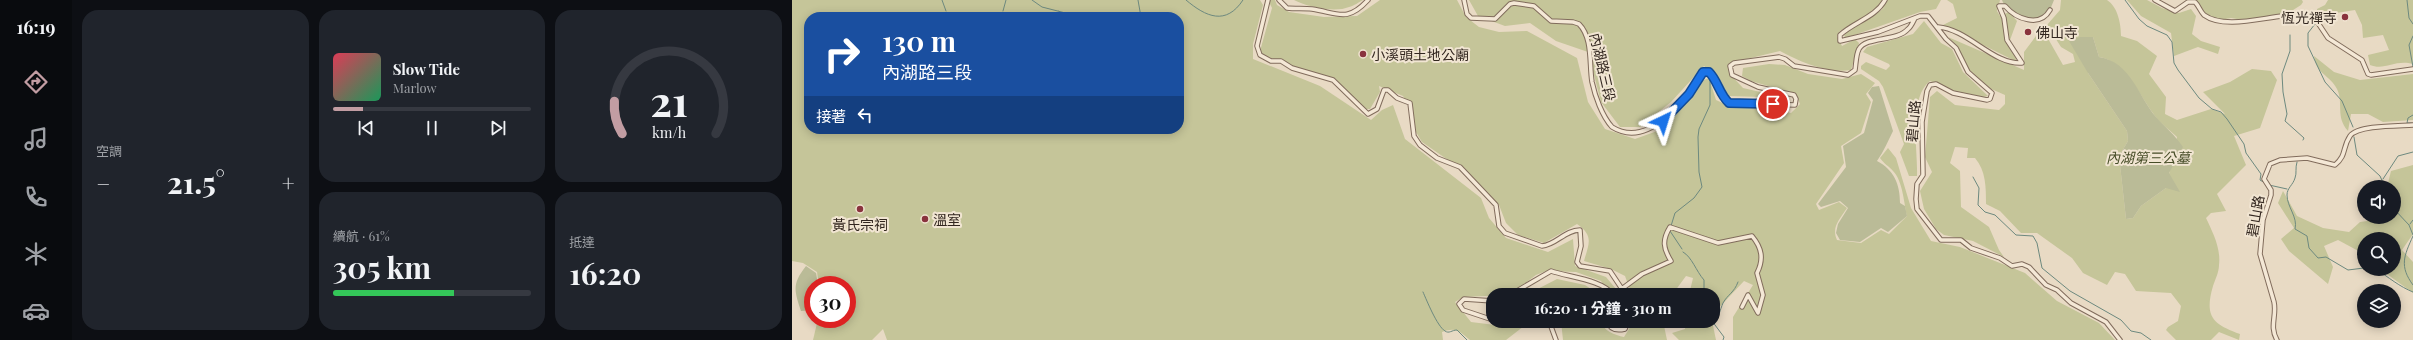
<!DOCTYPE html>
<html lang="zh-TW">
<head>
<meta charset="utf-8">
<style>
	:root { --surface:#171b24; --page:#20242c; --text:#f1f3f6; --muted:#9ea1a6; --line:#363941; --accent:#c29da3 }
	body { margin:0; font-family:"Playfair Display","Noto Sans TC",serif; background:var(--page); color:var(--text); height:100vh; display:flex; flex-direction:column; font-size:15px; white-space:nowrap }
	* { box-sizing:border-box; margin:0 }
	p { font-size:13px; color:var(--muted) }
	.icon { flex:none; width:22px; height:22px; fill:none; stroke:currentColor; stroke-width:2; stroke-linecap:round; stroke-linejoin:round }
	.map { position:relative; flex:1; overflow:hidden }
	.side { display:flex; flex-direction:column; gap:10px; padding:10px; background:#0d0f14; width:720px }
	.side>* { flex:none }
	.hud { position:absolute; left:12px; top:12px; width:380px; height:122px; border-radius:16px; box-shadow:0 2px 10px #0003; background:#1a4fa0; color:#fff; overflow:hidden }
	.tools { position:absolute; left:1565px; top:180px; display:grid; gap:8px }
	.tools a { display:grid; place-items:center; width:44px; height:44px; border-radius:50%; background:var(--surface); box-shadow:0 2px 10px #0003; font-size:20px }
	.speed { position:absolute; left:12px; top:276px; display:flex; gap:8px; font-size:20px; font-weight:700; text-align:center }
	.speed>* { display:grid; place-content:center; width:52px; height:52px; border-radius:50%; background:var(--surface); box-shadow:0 2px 10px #0003; line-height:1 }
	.speed .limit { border:6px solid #d22; background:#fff; color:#111 }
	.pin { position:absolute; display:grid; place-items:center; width:34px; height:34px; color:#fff; margin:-17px; border:2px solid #fff; border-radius:50%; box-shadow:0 1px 4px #0007 }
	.me { position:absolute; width:44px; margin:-22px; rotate:41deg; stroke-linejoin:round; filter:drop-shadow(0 0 3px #0008) }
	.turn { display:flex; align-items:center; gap:14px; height:84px; padding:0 12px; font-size:18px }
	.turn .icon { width:52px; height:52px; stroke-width:2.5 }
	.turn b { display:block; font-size:28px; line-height:34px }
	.then { display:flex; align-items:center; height:38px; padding:0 12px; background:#0003; gap:8px; font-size:15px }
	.big { font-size:30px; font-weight:700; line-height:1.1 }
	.side .tile { flex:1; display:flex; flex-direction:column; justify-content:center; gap:6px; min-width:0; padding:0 14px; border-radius:16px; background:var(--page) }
	.side .dial { align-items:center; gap:0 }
	.dial svg { height:104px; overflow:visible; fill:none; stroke:var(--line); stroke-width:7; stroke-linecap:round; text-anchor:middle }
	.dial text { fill:var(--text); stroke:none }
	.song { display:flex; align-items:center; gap:12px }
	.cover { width:48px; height:48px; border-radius:6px; background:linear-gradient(135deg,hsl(350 70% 55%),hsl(150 70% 35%)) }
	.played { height:4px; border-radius:2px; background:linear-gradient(90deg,var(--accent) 15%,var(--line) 15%) }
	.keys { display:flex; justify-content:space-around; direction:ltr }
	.heat { display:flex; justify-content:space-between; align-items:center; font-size:22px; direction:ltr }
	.charge { height:6px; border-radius:3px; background:linear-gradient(90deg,#34c759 61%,var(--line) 0) }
	.side .tiles { flex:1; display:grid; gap:10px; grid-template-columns:repeat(3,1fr) }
	.tile:first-child { grid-row:span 2 }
	.trip { position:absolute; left:694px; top:288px; width:234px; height:40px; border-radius:16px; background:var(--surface); box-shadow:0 2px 10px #0003; font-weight:700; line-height:40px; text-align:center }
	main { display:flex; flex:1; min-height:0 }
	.tabs { display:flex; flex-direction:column; width:72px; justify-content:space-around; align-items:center; background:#090b0e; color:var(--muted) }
	.tabs .icon { width:28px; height:28px }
	.tabs .selected { color:var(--accent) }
	.tabs b { font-size:18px; color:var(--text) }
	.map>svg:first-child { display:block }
</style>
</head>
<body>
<main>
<nav class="tabs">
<b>16:19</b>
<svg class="icon selected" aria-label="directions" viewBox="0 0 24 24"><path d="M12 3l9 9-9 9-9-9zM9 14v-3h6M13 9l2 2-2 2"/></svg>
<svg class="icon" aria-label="music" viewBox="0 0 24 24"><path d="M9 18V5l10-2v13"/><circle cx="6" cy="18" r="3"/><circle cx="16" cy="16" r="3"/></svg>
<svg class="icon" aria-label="phone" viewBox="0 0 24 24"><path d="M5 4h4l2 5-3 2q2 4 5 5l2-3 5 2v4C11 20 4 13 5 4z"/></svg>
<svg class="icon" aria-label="climate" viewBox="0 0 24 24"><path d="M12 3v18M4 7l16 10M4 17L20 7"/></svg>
<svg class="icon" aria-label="car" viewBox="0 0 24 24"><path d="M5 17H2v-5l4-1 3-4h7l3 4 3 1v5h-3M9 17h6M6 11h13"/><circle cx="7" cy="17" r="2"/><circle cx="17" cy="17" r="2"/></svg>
</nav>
<section class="side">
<div class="tiles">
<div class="tile"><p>空調</p>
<div class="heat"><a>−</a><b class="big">21.5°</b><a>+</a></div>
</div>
<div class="tile">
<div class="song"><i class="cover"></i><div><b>Slow Tide</b><p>Marlow</p></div></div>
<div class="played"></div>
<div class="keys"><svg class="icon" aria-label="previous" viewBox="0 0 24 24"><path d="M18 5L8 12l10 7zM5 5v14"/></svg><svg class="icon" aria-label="pause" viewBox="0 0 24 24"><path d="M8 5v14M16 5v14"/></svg><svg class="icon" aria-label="next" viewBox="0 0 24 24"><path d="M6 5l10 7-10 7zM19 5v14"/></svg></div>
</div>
<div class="tile dial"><svg viewBox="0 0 100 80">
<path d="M14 69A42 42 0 1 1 86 69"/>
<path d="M14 69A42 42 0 0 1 8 44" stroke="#c29da3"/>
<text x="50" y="56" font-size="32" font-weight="700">21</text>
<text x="50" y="72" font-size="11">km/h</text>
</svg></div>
<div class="tile"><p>續航 · 61%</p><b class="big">305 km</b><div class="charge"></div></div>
<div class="tile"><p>抵達</p><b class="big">16:20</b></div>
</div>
</section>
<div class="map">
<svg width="1621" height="340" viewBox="0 0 1621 340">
	<rect width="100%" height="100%" fill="#e8dac4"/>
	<path fill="#c5c599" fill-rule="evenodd" d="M0 0H468L471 5 461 44V59L528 86 579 120 590 110 601 105 613 139 689 198 697 218 714 238 756 252 781 239 783 266 814 277 829 295H819L809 281 784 272 754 271 744 275 717 295 671 297 663 302 679 322 711 326 722 321H736V323L714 340H678C667 331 664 327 650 332L651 340H95L91 329 80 340H21L26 319H55V285H27L25 272 11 263 0 261ZM17 17H387V129H17Z
		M476 0H483L485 5 497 12 532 17 565 16 588 0H665L674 17 687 27 707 32 735 31 785 58 796 102 813 129 843 139 868 130 907 82 917 78 924 100 937 106 959 104 999 113 1008 104 1004 94 959 81 950 76 951 68 977 64 993 65 1016 74 1050 79 1069 74 1083 83 1074 94 1079 102 1069 133 1049 146 1052 163 1024 204 1027 210 1047 202 1055 208C1048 219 1039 227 1045 240L1069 243 1089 230 1097 234 1115 216C1112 204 1111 181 1101 171 1097 166 1092 164 1088 158L1096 148 1104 158 1119 208 1139 241 1168 247 1233 273 1265 301 1307 323 1323 340H941V317L961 285 952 281 921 314V295H897L901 278 894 276 880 295H840L833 276 819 269 792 261C797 243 802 236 785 224L752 243 726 235 714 223 707 205 669 169 630 142 624 132 619 109 611 96 587 86 588 92 578 109H574L546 83 502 70C494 58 477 62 468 51L480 8Z
		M502 0H571C567 2 562 6 557 7 543 13 515 7 502 0Z
		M677 0H1149L1144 9 1128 12 1054 38 1052 36 1054 32 1084 14 1093 7 1048 31 1045 36 1050 46 1063 39 1067 43 1059 70C1037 74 1008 62 988 51L938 63 937 73 951 88 994 98 995 103 969 97 936 96 927 78 912 66 879 102 848 127H828L809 102 796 52 764 41 738 23 713 26 686 16Z
		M1155 0H1208L1205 11 1208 16 1217 12 1225 21 1218 40 1225 62 1151 25 1165 18 1161 4Z
		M1269 0H1315C1326 7 1329 24 1329 36L1345 41 1365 56 1357 74 1374 97 1373 114 1385 120 1419 109 1433 114 1411 92 1438 82 1460 69 1479 71 1485 80 1468 128 1442 136 1454 165 1425 194 1434 211 1419 213 1414 218C1421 233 1429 248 1427 265 1427 272 1423 280 1421 286 1412 317 1421 324 1448 334L1447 340 1427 332 1419 340H1384L1374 330 1376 327 1386 321 1389 306 1379 293 1344 291 1333 274 1323 272 1315 285 1291 273 1280 258 1245 233H1229L1208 211 1194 204C1194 187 1194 171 1183 158H1175L1176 148 1163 147 1158 163 1168 171 1169 207 1197 227 1207 250 1212 257 1181 241 1152 235 1144 229 1132 209 1128 191 1140 172 1133 157 1138 97 1145 91 1163 105 1207 110 1213 104V95L1197 88 1172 65 1166 47 1156 37 1232 70V52L1250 28 1271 65 1283 62 1281 54 1269 47 1255 25 1268 10ZM1301 37 1307 57C1333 61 1348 96 1363 116 1369 124 1378 130 1385 137L1374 188 1349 206 1341 218 1334 219 1327 156 1336 141 1335 131 1296 73Z
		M1335 0H1355L1370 8 1387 13 1399 9 1404 16 1400 34 1409 41 1428 47 1426 54 1406 47 1382 56 1379 33 1349 16Z
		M1402 0H1510L1511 2 1509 5 1493 15 1451 20 1439 18 1428 20 1412 13Z
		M1536 0H1621V64C1603 59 1593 71 1578 65L1576 55 1597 50 1591 35 1571 38 1570 25 1563 10 1525 16V9L1533 5Z
		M1132 21 1149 43 1160 49 1171 72 1196 96C1178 101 1154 87 1138 81 1116 98 1126 151 1125 176H1117L1108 152 1112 144 1091 87 1087 81 1069 69V66L1074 62 1094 70 1098 66 1097 64 1071 52 1075 47 1121 34Z
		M1522 56 1542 72 1568 80 1621 74V120L1591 122 1576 114H1559L1556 131C1543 116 1552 104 1545 89 1538 75 1524 74 1522 56Z
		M1621 165V234L1610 250 1621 262V293L1588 269H1602V239H1572V254L1546 240 1532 246 1541 267 1536 284 1497 251 1489 239 1502 228 1486 203 1491 191 1505 216 1531 228 1557 232 1568 222 1582 220 1584 217H1602V187H1595L1599 171Z
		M765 279 793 285 808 295H734Z
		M769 321H809C811 331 823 335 832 337L842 321H871L875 340H771Z
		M894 321H920L924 340H887L880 333 893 329Z"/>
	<path fill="#babb97" d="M1210 0H1262L1255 17C1240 23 1215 14 1210 0Z
		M1288 37H1301L1307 57C1339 62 1346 96 1364 117 1373 127 1383 135 1391 147L1377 173 1388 192 1374 188 1349 206 1341 218 1334 219 1327 156 1336 141 1335 131 1296 73 1277 41Z
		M1087 86 1101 131C1096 141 1092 151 1085 161 1102 170 1108 184 1108 203L1113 206 1115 216 1096 232 1089 228 1068 242 1048 240 1044 233 1046 224 1056 208 1048 201 1029 207 1026 204 1054 167 1051 146 1072 133 1081 100 1076 93 1080 87Z
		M14 266 24 273 26 285H21V310L9 311C2 290 0 284 14 266Z"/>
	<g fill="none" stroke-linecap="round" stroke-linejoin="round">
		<path stroke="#6d897f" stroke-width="1" d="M150 0 154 11
			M240 0 250 7 289 17
			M346 0 349 17
			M394 0C414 17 434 26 451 0
			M1333 0 1347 19 1355 26 1375 35 1380 42 1382 63 1386 70 1407 98 1420 109 1429 112 1435 119 1452 144 1454 153 1469 174 1468 180 1473 183
			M1615 0 1617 18 1621 24
			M211 11 214 0
			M267 11 272 17
			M1523 24 1516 33V46L1533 82 1550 101 1561 127
			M1498 35V51L1490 74 1491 92 1495 114 1493 121 1512 138 1511 140
			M1621 36 1617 45 1621 67
			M1620 123H1615L1616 118 1621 115
			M1562 137 1565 155 1588 176 1593 187
			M1505 162C1503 168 1505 173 1503 178 1501 185 1495 188 1495 195 1495 207 1506 217 1503 229L1515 236 1517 248 1526 258 1534 257 1556 270 1572 268
			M1181 177 1187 188 1186 205 1193 212 1203 215 1224 235 1241 236 1245 243 1250 268 1278 291 1329 320 1339 331 1349 333 1359 340
			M1591 179 1606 156 1621 152
			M1477 185 1495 189
			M1602 209 1617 225 1621 235
			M1618 224 1621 220
			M879 226 883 213 902 198 910 187 907 172 906 137 907 129 918 105V75
			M878 231 890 249
			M1621 236C1612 256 1607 266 1621 285
			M891 252C900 257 904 271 912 280V295
			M1584 269C1596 277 1608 287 1621 292
			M631 292C635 301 645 326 653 331 657 334 660 330 665 330L675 340
			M920 321 932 337 931 340
			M922 324C927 317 928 310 931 303 936 294 942 293 946 282"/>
		<g stroke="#816c5c" stroke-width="5.5">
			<path id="minor" d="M476 0 465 46 468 55 479 61H489L500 68 541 80 576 114 585 109 592 90H596L605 98 618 103 622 136 628 145 645 158 668 167 704 205 707 226 713 233 750 246C764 245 773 230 788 230L789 246 785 262 788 266 818 271 834 295
				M487 0 495 8C503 9 512 8 520 9 546 13 555 23 576 0
				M672 0 675 14 679 18 703 19 718 4 722 3 742 6 759 21 781 22 787 24C801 38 797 64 800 82 803 96 810 116 820 127 857 150 894 98 911 71L917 72C926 81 927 94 937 103L1003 105 1004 99 1002 95 966 87 940 75 938 66 942 63 987 57 993 59 1002 66 1056 75 1063 70C1064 64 1064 54 1067 49 1074 36 1105 42 1116 29 1119 27 1121 22 1123 18
				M1093 0C1084 17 1062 22 1048 35V41L1086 32 1128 16H1136L1154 39 1164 48 1176 72 1200 93 1198 99 1195 100 1161 93 1144 84 1138 85 1135 91 1130 122 1131 175 1125 184 1124 199 1125 209 1149 240H1169L1179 248 1208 258 1220 266 1230 264 1237 267 1254 285 1265 290 1279 303 1314 322 1328 340
				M1363 0 1383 11 1396 2H1403C1407 6 1408 11 1412 15 1431 29 1469 18 1491 16 1497 16 1504 21 1509 20 1515 20 1518 18 1524 20L1536 38 1570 60 1576 74 1579 75 1621 69
				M1146 27C1176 29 1201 65 1230 63L1215 40 1212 18 1207 6H1213C1224 19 1248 28 1258 10
				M831 288 850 274 879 261C871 248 870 240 878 227L926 243 960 236C970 248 972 259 965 273L971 295 966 313 956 295 950 307
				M718 295 759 271C776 277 812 280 821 295
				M701 301 672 299 667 304 671 310 701 320
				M757 321 764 340
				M815 321C818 330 825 331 833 329L836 321
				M1485 340C1477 326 1485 316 1482 302L1468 254 1471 220 1479 195V190L1472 179 1478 164 1488 160 1515 158 1543 165C1555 155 1550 148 1558 136 1566 125 1607 126 1621 125"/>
		</g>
		<use href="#minor" stroke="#f4e8d6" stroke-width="3.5"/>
	</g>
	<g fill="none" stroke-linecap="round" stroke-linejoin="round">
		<g stroke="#114b97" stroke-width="10">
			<path id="route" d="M871 121 897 94 911 72H917C926 81 927 94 937 103L981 104"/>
		</g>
		<use href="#route" stroke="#1a73e8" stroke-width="7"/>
	</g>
	<g fill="#89333d" stroke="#f1e5d2" stroke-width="1.5">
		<circle cx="1553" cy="17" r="4"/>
		<circle cx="1236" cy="32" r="4"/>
		<circle cx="571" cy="54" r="4"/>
		<circle cx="68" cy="209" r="4"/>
		<circle cx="133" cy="219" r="4"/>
	</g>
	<g text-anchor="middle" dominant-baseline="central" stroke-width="4" stroke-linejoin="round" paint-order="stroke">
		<g font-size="14" fill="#32261f" stroke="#f1e5d2" text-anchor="start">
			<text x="1545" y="17" text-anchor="end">恆光禪寺</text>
			<text x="1244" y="32">佛山寺</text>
			<text x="579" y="54">小溪頭土地公廟</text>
			<text x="141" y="219">溫室</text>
			<text x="68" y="224" text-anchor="middle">黃氏宗祠</text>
		</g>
		<g font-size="14" fill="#32261f" stroke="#f1e5d2">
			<text transform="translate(811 67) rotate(77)">內湖路三段</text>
			<text transform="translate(1121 121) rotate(-85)">碧山路</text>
			<text transform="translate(1463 216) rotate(-80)">碧山路</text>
		</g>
		<g font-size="14" font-style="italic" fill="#474d28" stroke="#f1e5d2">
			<text x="1356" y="157">內湖第三公墓</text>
		</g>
	</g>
</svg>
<div class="tools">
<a><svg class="icon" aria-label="sound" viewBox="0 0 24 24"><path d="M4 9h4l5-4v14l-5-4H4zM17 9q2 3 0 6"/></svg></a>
<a><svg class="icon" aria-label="search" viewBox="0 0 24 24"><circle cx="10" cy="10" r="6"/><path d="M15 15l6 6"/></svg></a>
<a><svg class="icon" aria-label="layers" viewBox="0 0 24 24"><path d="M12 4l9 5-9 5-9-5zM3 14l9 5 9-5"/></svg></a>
</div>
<div class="speed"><div class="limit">30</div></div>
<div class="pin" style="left:981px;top:104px;background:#d93025"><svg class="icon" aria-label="arrive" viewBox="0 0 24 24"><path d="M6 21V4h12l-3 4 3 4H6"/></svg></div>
<svg class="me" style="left:871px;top:121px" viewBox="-20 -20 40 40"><path d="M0-17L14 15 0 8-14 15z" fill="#1a73e8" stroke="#fff" stroke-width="4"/></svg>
<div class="trip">16:20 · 1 分鐘 · 310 m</div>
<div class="hud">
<div class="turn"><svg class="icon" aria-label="right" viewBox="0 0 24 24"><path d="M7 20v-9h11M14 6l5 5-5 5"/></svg><div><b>130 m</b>內湖路三段</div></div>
<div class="then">接著<svg class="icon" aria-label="left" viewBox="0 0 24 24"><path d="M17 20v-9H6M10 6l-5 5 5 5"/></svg></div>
</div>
</div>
</main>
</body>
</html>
